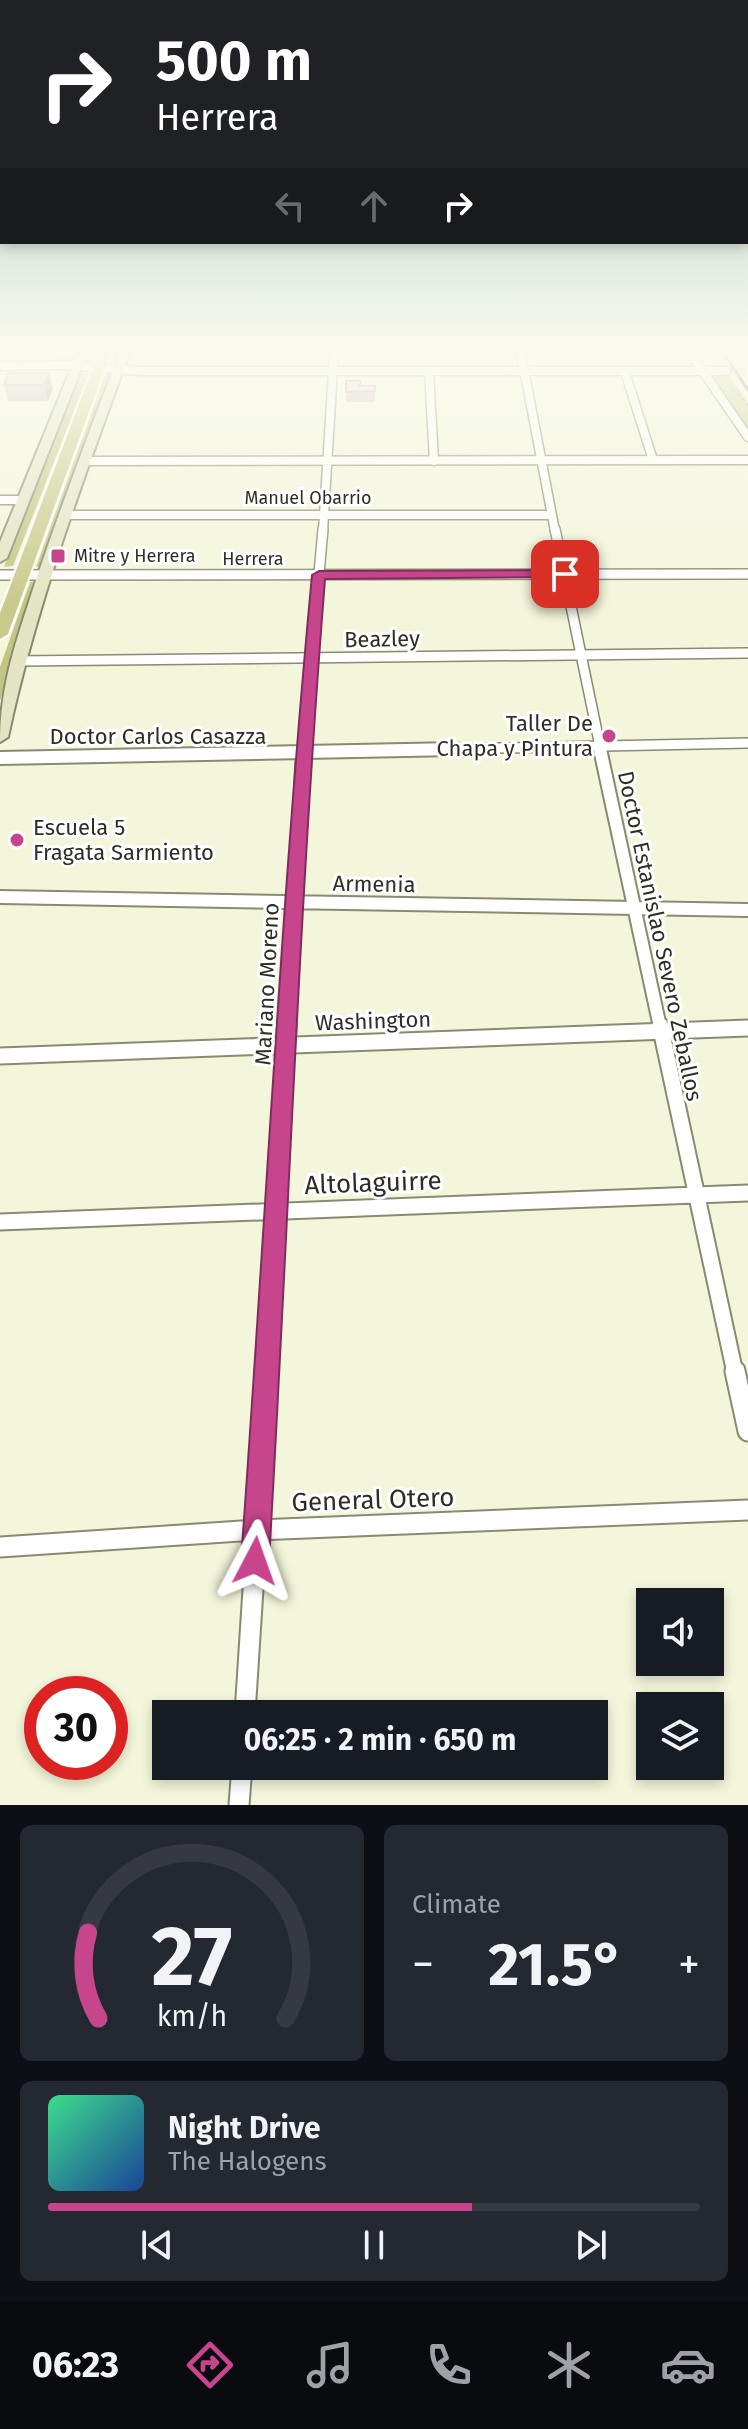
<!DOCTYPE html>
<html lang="en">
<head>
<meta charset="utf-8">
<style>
	:root { --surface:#171b24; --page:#242831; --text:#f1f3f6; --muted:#9ea1a6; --line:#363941; --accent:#c7458d }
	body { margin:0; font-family:"Fira Sans",sans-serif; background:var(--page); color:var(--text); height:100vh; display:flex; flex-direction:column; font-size:30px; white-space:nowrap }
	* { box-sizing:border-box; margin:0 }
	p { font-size:26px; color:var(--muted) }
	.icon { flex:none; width:44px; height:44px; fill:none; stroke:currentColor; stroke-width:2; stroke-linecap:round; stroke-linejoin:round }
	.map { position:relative; height:1805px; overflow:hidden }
	.sheet { display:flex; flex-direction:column; gap:20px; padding:20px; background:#0d0f14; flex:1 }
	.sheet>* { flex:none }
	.hud { position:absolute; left:0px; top:0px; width:748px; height:244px; box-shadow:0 4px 12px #0003; background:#202124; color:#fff; overflow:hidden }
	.fabs { position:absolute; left:636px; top:1588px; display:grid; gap:16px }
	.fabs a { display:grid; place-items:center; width:88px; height:88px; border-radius:0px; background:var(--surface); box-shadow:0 4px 12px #0003; font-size:40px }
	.speed { position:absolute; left:24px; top:1676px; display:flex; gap:16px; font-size:40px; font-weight:700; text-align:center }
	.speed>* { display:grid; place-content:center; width:104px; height:104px; border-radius:50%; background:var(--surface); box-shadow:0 4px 12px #0003; line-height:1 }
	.speed .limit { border:12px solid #d22; background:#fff; color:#111 }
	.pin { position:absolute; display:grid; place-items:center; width:68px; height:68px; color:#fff; margin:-34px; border-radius:16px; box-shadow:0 4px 12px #0006 }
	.me { position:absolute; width:88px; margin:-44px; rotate:4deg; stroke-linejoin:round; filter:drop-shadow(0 0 6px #0008) }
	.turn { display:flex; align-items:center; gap:28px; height:168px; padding:0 24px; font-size:36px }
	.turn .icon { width:104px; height:104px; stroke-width:2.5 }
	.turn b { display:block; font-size:56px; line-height:68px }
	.lanes { display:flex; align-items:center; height:76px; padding:0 24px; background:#0003; justify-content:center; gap:40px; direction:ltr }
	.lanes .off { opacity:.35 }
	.big { font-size:60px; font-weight:700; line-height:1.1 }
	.sheet .tile { flex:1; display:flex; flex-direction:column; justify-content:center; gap:12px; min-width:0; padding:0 28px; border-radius:12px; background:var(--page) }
	.sheet .dial { align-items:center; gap:0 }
	.dial svg { height:208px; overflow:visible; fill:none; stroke:var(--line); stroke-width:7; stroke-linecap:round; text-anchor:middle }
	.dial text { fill:var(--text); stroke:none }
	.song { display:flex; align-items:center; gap:24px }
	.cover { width:96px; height:96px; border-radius:12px; background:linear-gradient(135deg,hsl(150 70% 55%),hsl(220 70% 35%)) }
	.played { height:8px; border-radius:4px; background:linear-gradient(90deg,var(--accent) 65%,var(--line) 65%) }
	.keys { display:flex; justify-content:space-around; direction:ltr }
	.heat { display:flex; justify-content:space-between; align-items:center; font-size:44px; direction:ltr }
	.sheet .tiles { flex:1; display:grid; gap:20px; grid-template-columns:1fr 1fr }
	.tile:last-child { grid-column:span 2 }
	.trip { position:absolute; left:152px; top:1700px; width:456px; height:80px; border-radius:0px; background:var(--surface); box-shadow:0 4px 12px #0003; font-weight:700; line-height:80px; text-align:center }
	.dock { display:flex; height:128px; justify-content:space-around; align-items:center; background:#090b0e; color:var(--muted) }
	.dock .icon { width:56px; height:56px }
	.dock .current { color:var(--accent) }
	.dock b { font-size:36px; color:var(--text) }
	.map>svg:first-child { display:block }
</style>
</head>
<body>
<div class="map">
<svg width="748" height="1805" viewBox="0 0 748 1805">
	<rect width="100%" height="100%" fill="#f3f6da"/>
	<path fill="#c1c683" d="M81 373H89L13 566 4 567Z
		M106 373 112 374 42 566 36 567Z
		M728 373 748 403V430L709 374Z
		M30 582H37L0 701V667Z"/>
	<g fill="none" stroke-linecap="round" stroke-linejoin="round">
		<path stroke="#ccceb6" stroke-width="8" stroke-dasharray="8 4" stroke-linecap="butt" d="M726 371 748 372"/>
		<g stroke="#888a71" stroke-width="11">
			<path id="street-far4" d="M521 354 555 531
				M691 354 748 437
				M0 366 69 365 139 371H726
				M429 372 434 461
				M625 372 653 460
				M84 461 748 460
				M0 500H24
				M64 515H551
				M323 531 334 354"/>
		</g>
		<g stroke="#888a71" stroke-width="12">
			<path id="street-far3" d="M555 529 601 751
				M0 575 748 574
				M17 661 748 653
				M303 751 323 529
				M356 751 748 743"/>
		</g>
		<g stroke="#888a71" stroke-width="16">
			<path id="street-far2" d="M600 749 660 1027
				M0 758 456 749
				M0 897 748 910
				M288 1027 303 749"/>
		</g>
		<g stroke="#888a71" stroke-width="19">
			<path id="street-far1" d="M660 1025 735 1373
				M0 1056 748 1028
				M0 1222 748 1193
				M267 1373 288 1025"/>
		</g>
		<g stroke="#888a71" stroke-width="23">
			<path id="street" d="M735 1371 748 1431
				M0 1547 257 1530 748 1510
				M245 1714 267 1371
				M239 1805 242 1766"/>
		</g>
		<g stroke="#888a71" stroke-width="4">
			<path id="secondary" d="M77 354H87L7 558 0 562V542Z
				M119 354H129C83 480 36 605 8 737L0 742C0 683 17 639 35 583 61 506 90 430 119 354Z"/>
		</g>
		<g stroke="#fff" stroke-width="4">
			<path id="primary" d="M98 354H110L8 634 0 639V613Z"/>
		</g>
		<path stroke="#8f917e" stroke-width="2" stroke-dasharray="4 3" stroke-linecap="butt" d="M729 382C733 393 742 396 748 406"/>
		<use href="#street-far4" stroke="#fff" stroke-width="8"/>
		<use href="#street-far3" stroke="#fff" stroke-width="9"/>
		<use href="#street-far2" stroke="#fff" stroke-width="12"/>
		<use href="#street-far1" stroke="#fff" stroke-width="15"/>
		<use href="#street" stroke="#fff" stroke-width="19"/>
		<use href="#secondary" fill="#e3e5c5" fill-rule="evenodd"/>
		<use href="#primary" fill="#c8ca8b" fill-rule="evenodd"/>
		<path stroke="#595a4c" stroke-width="3" d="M724 354 748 390"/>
	</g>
	<path fill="#c9b0bb" d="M49 373 53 389 48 401H8L4 385Z
		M346 381 360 386H375V402H346Z"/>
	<path fill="#a49098" d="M49 373 53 389 48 401 44 385Z"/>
	<path fill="#eacdd9" stroke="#a49098" stroke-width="2" d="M9 373H49L44 385H4Z
		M346 381H360V386H375V391L346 392Z"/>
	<linearGradient id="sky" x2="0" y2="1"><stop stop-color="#9dc0bc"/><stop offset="0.58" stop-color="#fafbee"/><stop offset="1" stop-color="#fafbee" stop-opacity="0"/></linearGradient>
	<rect width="748" height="606" fill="url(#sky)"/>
	<path fill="#c7458d" stroke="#812d5c" stroke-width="2" d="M565 570 570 571V577L325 579C299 906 288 1234 269 1561L264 1571 255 1575 245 1571 241 1561C265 1232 281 903 312 575L319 571Z"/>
	<g fill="#c7458d" stroke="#fff" stroke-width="3">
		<rect x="50" y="548" width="16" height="16" rx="4"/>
		<circle cx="609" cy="736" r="8"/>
		<circle cx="17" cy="840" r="8"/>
	</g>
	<g text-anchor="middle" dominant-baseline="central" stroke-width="6" stroke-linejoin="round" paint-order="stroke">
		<g font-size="18" fill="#2e2f24" stroke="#fff">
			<text x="308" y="498">Manuel Obarrio</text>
			<text x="253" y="559">Herrera</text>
		</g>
		<g font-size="18" fill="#2e2f24" stroke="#fff" text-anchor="start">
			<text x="74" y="556">Mitre y Herrera</text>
		</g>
		<g font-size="22" fill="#2e2f24" stroke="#fff">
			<text transform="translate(382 639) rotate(-1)">Beazley</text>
			<text x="158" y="736">Doctor Carlos Casazza</text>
			<text transform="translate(374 884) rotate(1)">Armenia</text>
			<text transform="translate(660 936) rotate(78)">Doctor Estanislao Severo Zeballos</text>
			<text transform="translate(267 984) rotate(-87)">Mariano Moreno</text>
			<text transform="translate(373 1021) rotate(-2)">Washington</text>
		</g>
		<g font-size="22" fill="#2e2f24" stroke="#fff" text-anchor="end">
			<text x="593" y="723">Taller De<tspan x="593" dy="25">Chapa y Pintura</tspan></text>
			<text x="33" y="827" text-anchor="start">Escuela 5<tspan x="33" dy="25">Fragata Sarmiento</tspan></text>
		</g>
		<g font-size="26" fill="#2e2f24" stroke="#fff">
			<text transform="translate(373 1183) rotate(-2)">Altolaguirre</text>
			<text transform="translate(373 1500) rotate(-2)">General Otero</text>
		</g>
	</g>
</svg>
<div class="fabs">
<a><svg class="icon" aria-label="sound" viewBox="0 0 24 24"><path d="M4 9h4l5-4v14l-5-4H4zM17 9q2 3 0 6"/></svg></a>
<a><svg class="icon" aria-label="layers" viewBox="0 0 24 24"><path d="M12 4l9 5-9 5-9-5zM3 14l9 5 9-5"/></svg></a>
</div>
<div class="speed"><div class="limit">30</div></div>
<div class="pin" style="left:565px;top:574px;background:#d93025"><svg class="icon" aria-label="arrive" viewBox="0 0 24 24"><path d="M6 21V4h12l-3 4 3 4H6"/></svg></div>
<svg class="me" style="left:255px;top:1561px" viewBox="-20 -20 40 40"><path d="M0-17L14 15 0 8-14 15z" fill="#c7458d" stroke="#fff" stroke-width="4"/></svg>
<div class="trip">06:25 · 2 min · 650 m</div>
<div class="hud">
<div class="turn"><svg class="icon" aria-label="right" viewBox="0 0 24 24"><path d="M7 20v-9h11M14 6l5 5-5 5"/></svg><div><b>500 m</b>Herrera</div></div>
<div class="lanes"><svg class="icon off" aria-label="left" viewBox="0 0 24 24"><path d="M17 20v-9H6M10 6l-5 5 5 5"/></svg><svg class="icon off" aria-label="ahead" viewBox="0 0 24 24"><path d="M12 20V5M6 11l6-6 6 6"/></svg><svg class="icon" aria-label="right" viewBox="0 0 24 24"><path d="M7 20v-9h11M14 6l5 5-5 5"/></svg></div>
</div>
</div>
<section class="sheet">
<div class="tiles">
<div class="tile dial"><svg viewBox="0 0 100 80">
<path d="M14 69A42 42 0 1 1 86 69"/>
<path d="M14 69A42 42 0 0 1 10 36" stroke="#c7458d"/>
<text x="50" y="56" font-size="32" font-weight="700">27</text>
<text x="50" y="72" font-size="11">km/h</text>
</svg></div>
<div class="tile"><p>Climate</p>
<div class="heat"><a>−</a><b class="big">21.5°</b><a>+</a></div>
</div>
<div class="tile">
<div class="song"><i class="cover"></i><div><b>Night Drive</b><p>The Halogens</p></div></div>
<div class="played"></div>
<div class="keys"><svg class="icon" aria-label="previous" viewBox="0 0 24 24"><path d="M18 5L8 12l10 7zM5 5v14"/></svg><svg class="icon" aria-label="pause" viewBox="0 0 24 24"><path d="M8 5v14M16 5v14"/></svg><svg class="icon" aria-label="next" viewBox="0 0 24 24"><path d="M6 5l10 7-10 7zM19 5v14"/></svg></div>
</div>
</div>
</section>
<nav class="dock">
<b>06:23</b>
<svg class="icon current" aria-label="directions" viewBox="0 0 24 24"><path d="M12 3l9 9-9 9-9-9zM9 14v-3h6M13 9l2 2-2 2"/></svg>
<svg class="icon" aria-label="music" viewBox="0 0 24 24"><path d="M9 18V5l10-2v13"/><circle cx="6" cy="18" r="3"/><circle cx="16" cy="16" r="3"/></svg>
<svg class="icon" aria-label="phone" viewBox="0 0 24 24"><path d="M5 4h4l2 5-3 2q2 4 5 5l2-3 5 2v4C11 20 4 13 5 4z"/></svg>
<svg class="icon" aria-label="climate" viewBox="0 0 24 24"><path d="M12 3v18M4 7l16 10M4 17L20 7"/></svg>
<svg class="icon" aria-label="car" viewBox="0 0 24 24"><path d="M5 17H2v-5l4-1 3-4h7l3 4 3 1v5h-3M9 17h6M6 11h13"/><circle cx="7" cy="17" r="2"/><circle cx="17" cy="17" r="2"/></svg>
</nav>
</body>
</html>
